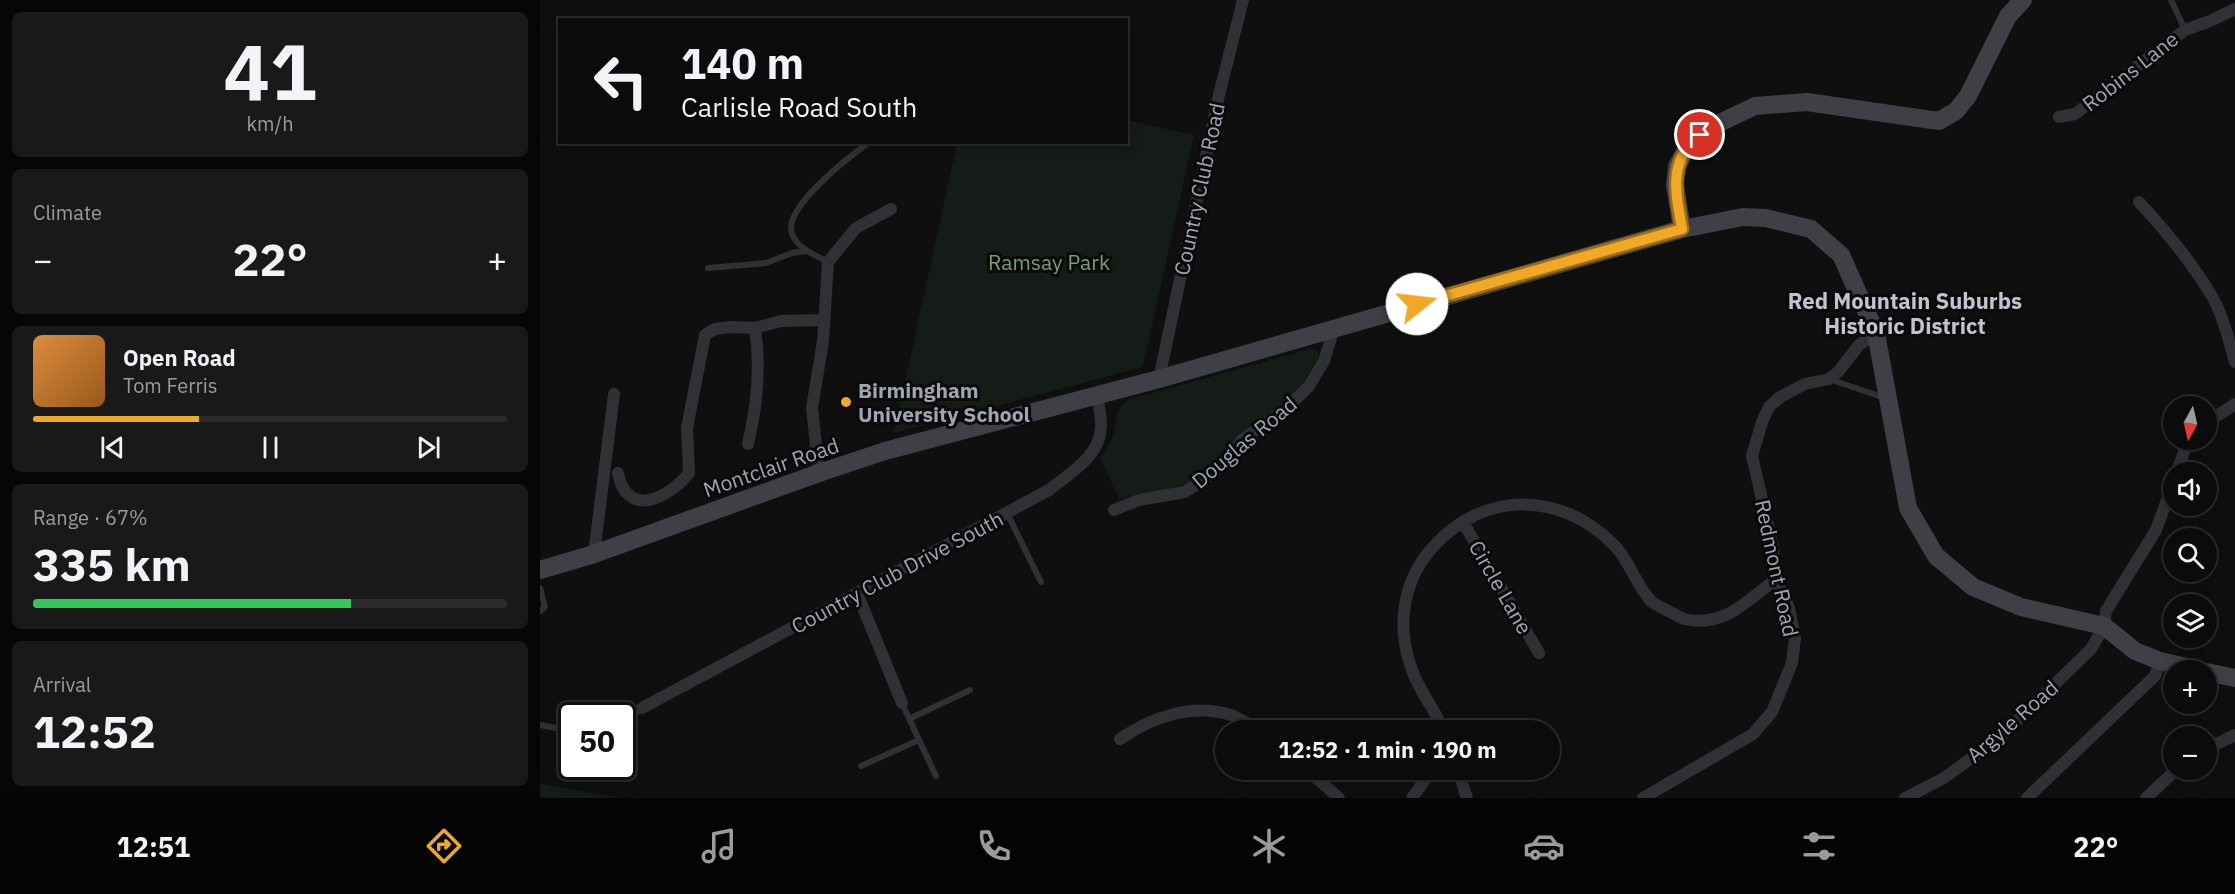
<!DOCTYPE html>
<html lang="en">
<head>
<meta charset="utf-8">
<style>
	:root { --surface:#0b0b0c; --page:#19191a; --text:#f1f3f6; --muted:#9a9b9d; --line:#2b2b2d; --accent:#f1a826 }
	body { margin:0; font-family:"IBM Plex Sans",sans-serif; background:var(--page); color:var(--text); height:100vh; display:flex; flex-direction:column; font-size:22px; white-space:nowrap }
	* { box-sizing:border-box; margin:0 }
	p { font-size:20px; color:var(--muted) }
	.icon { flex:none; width:33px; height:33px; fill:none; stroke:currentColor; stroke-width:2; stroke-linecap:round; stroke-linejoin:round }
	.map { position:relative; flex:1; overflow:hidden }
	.drawer { display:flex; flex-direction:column; gap:12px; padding:12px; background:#060607; width:540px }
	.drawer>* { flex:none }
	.top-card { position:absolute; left:18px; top:18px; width:570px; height:126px; border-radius:0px; box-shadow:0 3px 15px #0003,0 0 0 2px var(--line); background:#0b0b0c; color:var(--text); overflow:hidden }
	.needle { width:39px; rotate:188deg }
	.tools { position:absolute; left:1623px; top:396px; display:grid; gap:12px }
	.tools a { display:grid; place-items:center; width:54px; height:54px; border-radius:50%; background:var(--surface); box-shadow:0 3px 15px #0003,0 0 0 2px var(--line); font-size:30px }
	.speed { position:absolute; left:18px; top:702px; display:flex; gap:12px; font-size:30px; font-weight:700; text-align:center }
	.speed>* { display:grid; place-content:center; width:78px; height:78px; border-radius:50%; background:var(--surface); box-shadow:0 3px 15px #0003,0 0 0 2px var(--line); line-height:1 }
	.speed .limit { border:3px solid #111; border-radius:9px; background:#fff; color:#111 }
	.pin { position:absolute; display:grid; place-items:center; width:51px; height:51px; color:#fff; margin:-26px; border:3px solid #fff; border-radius:50%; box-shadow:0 2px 6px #0007 }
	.me { position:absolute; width:66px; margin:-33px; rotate:74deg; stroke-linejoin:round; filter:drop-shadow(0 0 4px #0008) }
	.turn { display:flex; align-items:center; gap:21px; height:126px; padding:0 24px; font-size:27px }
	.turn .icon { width:78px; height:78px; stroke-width:2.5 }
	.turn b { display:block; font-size:42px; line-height:51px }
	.big { font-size:45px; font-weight:700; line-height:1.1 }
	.drawer .card { flex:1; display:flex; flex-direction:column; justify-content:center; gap:9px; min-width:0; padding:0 21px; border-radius:9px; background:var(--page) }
	.drawer .dial { align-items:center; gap:0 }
	.dial b { font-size:78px; line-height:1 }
	.song { display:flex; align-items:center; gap:18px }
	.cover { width:72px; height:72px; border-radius:9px; background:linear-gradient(135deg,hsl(30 70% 55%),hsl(30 70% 35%)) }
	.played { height:6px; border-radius:3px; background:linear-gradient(90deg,var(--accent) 35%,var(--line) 35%) }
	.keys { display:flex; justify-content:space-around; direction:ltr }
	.heat { display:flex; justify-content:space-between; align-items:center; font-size:33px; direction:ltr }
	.charge { height:9px; border-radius:4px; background:linear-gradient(90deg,#34c759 67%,var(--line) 0) }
	.trip { position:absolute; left:675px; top:720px; width:345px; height:60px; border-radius:30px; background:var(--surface); box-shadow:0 3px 15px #0003,0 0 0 2px var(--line); font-weight:700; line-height:60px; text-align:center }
	.dock { display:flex; height:96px; justify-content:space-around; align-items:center; background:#040405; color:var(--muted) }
	.dock .icon { width:42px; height:42px }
	.dock .active { color:var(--accent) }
	.dock b { font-size:27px; color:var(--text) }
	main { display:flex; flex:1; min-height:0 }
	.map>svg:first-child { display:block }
</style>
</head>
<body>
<main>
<section class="drawer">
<div class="card dial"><b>41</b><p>km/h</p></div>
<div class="card"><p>Climate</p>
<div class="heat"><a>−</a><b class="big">22°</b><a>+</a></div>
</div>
<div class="card">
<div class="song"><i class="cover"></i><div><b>Open Road</b><p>Tom Ferris</p></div></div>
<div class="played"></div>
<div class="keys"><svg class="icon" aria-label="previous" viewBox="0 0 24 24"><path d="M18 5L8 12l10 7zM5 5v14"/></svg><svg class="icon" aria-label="pause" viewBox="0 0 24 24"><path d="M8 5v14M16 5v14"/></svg><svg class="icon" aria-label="next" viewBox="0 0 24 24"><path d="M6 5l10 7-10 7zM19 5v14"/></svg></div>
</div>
<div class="card"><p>Range · 67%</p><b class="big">335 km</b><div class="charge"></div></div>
<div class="card"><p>Arrival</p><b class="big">12:52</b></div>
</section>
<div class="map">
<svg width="1695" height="798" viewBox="0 0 1695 798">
	<rect width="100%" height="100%" fill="#0f0f10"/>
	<path fill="#151b16" d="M587 120 654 135 603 367 354 433 417 143 586 142Z
		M773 348 778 352V360L758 392 656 481 627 490 579 499 560 458C565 451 571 444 573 436 577 423 574 408 588 400Z
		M0 784 81 798H0Z"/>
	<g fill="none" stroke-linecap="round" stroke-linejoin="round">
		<path stroke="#303135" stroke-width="6" d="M1631 0 1645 30
			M288 262C275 255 258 249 252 234 242 208 310 156 330 142
			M168 268 226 263 252 253 267 251
			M1289 379 1345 398
			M467 513 501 582
			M0 588 5 607 0 611
			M369 719 430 690
			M0 725 32 731
			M82 726 102 708
			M379 740 396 776
			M321 766 379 740 362 703"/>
		<path stroke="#303135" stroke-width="12" d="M1519 117 1535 114 1645 30 1670 21 1695 9
			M1599 202C1625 230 1650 260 1670 293 1683 314 1688 338 1695 362
			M619 379 679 95 703 0
			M1666 423 1695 404
			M208 444C217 406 221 367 215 328
			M1637 472 1645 449 1653 440
			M78 473C87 519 128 499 149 473L147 428 165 335 175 329 191 327 215 328 241 321 284 320
			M279 473 272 408 283 341 288 262 316 228 351 209
			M574 510 599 500 645 492 675 472 702 440 747 408 769 386 784 361 794 328
			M923 522 999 653
			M54 554 74 394
			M317 593 362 703
			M102 708 509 490C530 473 562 455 561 425 561 415 559 405 557 396
			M903 730C895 709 879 691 872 670 856 628 862 581 893 547 944 490 1021 491 1074 545 1090 561 1096 586 1112 602 1116 605 1123 608 1128 611 1133 613 1139 617 1144 619 1184 628 1207 601 1236 579
			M580 739C612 717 652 703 691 715 701 719 711 726 721 730
			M1666 749 1695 735
			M767 770 799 798
			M918 770 927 798
			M872 798 892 770
			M1103 798 1213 734 1232 712 1252 663 1255 638 1249 608 1236 579 1233 547 1212 456 1222 422 1229 407 1240 397 1265 384 1289 379 1298 372 1319 345 1336 333
			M1365 798 1404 778 1459 738 1551 649 1564 626 1566 611 1616 530 1634 481
			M1487 798 1615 676 1620 661
			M1606 798 1636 770"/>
		<path stroke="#3e4045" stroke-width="18" d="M1142 229 1135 185 1137 166 1149 144 1171 127 1215 106 1267 102 1399 121 1416 111 1428 96 1468 16 1483 0
			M0 570 54 554 279 473 345 451 619 379 1142 229 1203 217 1226 218 1271 229 1301 255 1336 333 1368 508 1396 556 1433 587 1481 607 1564 626 1595 651 1620 661 1660 670
			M1666 672 1695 678"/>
	</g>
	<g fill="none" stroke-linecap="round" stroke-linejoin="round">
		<g stroke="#9d6d19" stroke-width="15">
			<path id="route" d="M877 304 1142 229C1136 193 1127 161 1160 135"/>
		</g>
		<use href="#route" stroke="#f1a826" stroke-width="10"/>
	</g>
	<circle fill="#f1a826" stroke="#0a0a0b" stroke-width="2" cx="306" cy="402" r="6"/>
	<g text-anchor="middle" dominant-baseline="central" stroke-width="6" stroke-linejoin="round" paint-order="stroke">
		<g font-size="21" fill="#a0a6b1" stroke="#0a0a0b">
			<text transform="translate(1590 71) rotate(-38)">Robins Lane</text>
			<text transform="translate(659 189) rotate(-78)">Country Club Road</text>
			<text transform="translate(704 442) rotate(-40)">Douglas Road</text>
			<text transform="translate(231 467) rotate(-19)">Montclair Road</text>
			<text transform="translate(1237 568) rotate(78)">Redmont Road</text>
			<text transform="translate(357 572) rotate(-28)">Country Club Drive South</text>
			<text transform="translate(961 587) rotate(60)">Circle Lane</text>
			<text transform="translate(1472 721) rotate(-41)">Argyle Road</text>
		</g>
		<g font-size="21" fill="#769d78" stroke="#0a0a0b">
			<text x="509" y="262">Ramsay Park</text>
		</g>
		<g font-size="21" font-weight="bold" fill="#a0a6b1" stroke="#0a0a0b" text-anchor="start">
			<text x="318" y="390">Birmingham<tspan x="318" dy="24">University School</tspan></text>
		</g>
		<g font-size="22" font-weight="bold" fill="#c1c4cd" stroke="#0a0a0b">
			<text x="1365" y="300">Red Mountain Suburbs<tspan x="1365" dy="25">Historic District</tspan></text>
		</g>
	</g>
</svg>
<div class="tools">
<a><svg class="needle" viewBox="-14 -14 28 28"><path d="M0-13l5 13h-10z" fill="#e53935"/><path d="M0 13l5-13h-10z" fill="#9a9b9d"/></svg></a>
<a><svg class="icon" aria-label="sound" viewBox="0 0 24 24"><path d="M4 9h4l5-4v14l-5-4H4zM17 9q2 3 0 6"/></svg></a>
<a><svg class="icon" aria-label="search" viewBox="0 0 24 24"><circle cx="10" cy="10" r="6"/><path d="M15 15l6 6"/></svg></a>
<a><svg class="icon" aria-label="layers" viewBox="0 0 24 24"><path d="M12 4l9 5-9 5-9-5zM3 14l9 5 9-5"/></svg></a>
<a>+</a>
<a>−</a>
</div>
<div class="speed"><div class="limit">50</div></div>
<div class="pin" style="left:1160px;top:135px;background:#d93025"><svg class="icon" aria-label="arrive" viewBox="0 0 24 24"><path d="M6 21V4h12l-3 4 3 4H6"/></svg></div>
<svg class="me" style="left:877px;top:304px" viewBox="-20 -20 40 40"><circle r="19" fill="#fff"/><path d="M0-13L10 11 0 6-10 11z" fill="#f1a826"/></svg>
<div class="trip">12:52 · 1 min · 190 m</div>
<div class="top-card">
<div class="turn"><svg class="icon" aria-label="left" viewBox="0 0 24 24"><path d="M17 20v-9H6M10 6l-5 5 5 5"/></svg><div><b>140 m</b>Carlisle Road South</div></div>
</div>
</div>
</main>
<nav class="dock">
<b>12:51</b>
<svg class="icon active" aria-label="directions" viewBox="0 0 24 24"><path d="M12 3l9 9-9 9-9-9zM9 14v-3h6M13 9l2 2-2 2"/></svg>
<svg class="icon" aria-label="music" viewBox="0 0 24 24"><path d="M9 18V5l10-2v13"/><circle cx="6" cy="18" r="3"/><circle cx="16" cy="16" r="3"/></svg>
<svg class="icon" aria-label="phone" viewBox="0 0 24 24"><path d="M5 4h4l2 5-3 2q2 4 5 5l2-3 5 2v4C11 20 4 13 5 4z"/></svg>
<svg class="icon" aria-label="climate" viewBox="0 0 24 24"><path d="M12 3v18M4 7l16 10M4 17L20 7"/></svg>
<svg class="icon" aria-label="car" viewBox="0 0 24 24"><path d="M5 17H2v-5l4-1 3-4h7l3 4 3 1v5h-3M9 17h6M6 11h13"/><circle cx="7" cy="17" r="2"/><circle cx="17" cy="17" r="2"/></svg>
<svg class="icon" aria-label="filters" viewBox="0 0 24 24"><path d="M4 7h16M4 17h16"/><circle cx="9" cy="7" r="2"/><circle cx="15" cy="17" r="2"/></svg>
<b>22°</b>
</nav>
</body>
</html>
